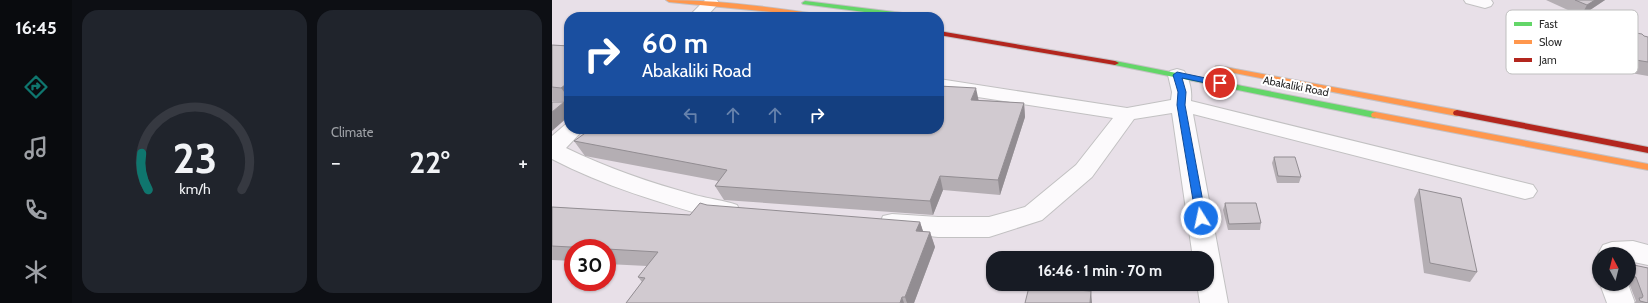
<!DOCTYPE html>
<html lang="en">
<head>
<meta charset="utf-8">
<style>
	:root { --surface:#171b24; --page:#20242c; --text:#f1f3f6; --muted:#9ea1a6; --line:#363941; --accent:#0f766e }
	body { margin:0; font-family:Cabin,sans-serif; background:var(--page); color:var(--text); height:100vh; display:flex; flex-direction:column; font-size:15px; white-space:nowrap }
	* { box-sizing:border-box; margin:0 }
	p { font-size:13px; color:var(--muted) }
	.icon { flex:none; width:22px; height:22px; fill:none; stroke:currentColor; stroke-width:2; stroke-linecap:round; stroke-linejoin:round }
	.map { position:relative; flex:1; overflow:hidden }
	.sheet { display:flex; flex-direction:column; gap:10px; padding:10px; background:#0d0f14; width:480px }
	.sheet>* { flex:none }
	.top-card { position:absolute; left:12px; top:12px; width:380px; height:122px; border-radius:16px; box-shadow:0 1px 3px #0004; background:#1a4fa0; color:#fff; overflow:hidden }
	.needle { width:26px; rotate:353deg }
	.tools { position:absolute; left:1040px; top:247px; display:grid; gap:8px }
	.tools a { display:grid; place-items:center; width:44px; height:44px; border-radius:50%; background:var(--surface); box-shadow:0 1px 3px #0004; font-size:20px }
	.speed { position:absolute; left:12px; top:239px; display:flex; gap:8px; font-size:20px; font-weight:700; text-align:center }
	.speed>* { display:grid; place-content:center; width:52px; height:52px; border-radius:50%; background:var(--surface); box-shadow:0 1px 3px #0004; line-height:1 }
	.speed .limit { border:6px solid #d22; background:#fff; color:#111 }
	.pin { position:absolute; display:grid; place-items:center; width:34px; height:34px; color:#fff; margin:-17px; border:2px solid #fff; border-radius:50%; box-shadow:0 1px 4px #0007 }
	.me { position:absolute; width:44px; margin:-22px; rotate:350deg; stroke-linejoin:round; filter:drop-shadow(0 0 3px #0008) }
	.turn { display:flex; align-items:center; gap:14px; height:84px; padding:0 12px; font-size:18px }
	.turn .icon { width:52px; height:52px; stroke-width:2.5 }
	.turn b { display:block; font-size:28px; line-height:34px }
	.lanes { display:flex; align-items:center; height:38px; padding:0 12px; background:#0003; justify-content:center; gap:20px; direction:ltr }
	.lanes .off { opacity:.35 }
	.big { font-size:30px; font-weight:800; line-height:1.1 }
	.sheet .widget { flex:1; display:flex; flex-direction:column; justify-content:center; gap:6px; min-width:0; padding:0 14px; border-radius:16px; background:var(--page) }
	.sheet .dial { align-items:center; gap:0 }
	.dial svg { height:104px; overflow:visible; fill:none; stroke:var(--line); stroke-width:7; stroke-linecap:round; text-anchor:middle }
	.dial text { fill:var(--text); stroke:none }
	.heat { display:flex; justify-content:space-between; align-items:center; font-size:22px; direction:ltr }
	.sheet .tiles { flex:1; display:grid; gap:10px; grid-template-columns:repeat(2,1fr) }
	.trip { position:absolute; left:434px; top:251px; width:228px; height:40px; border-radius:16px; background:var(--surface); box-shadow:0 1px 3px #0004; font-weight:800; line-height:40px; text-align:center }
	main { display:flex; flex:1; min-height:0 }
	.menu { display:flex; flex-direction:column; width:72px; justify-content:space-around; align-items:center; background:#090b0e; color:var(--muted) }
	.menu .icon { width:28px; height:28px }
	.menu .active { color:var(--accent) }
	.menu b { font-size:18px; color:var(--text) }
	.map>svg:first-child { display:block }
</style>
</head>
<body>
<main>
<nav class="menu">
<b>16:45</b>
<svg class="icon active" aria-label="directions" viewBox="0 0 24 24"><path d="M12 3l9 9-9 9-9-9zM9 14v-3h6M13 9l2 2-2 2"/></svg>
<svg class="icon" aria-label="music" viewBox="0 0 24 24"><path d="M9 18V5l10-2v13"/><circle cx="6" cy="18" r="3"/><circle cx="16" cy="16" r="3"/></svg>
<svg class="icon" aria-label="phone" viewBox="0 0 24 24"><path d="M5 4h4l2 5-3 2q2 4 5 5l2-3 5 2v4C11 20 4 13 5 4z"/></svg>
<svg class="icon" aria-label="climate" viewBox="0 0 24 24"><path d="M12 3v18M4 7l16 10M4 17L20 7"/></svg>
</nav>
<section class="sheet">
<div class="tiles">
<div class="widget dial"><svg viewBox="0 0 100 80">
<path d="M14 69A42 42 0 1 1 86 69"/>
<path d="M14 69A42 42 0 0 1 9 41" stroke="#0f766e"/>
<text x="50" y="56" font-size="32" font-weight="700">23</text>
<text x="50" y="72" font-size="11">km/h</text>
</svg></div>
<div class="widget"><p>Climate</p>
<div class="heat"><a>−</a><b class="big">22°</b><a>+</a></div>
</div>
</div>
</section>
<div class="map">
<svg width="1096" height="303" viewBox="0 0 1096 303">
	<rect width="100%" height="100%" fill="#e8e0e8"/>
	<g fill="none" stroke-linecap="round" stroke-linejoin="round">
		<g stroke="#c2c1c2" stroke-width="2">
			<path id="street" d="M153 0H165L167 3 154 17H136Z
				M912 0H939L941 3 939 6 933 8 914 3Z
				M625 69 632 71C638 80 640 91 639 101L973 183 981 185 985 191 981 197 973 199 641 114 676 303H648L645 284H655V258H641L620 113 582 119 540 177 490 220 437 237H386L340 232 331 230 328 223 331 216 340 214 386 217H437L473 207 524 165 561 118 387 91V79L575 108 619 100 620 92 616 75 618 71Z
				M17 123V129H32L14 148C55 168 99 183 143 195 157 199 171 200 185 205L188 211 185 217 176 220 165 219C109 203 52 186 0 159V136L14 124Z
				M1081 241 1096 245V265L1077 261V254H1047V256L1046 254 1051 245 1060 242Z
				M1048 284H1076L1083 303H1055Z"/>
		</g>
		<g stroke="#c4c1c4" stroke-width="2">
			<path id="fast" d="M253 1 367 15 370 17H351L251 4 250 3Z
				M560 61H563L823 112 827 115 823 118 563 65 559 63Z"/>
		</g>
		<g stroke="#c4c1c4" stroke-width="2">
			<path id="slow" d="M114 0C166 0 219 7 271 15L274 17H257L231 13 117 2Z
				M664 66H667L905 110 909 113 905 116 667 70 663 68Z
				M823 112 1096 164V170L820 117 819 115 820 113Z"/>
		</g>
		<g stroke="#c4c1c4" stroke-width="2">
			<path id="jam" d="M387 31 563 61 567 63 563 65 387 35Z
				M905 110 1096 147V153L902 115 901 113 902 111Z"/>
		</g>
		<use href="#street" fill="#fcfafc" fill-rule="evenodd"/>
		<use href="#fast" fill="#63d668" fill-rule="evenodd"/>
		<use href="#slow" fill="#ff974d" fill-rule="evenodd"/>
		<use href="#jam" fill="#b3261e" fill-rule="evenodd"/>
	</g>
	<path fill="#b4aeb3" d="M994 0H1053L1029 16Z
		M1024 23 1096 37V76L1027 64 1016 36Z
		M0 45 17 46V102L0 101Z
		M427 100 472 103 473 117 448 195 391 190 381 215 172 200 163 186 166 181 33 156 22 141Z
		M722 157 749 177 747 183H725L720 163Z
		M867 189 925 272 918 282 872 273 862 199Z
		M673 203 709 223 708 230H676L671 210Z
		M0 207 138 215 368 222 371 232H378L383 247 362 303H74L90 282 86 277 95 266 55 264V248H21V261L0 260Z
		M1077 264 1096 268V303H1082L1084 301 1077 283Z"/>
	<path fill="#928d92" d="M1043 0H1053L1029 16 1035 5Z
		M17 82V98L9 88Z
		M424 88 427 102 419 100Z
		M12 102 17 109V116L0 131V112Z
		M472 103 473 117 448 195 446 180Z
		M388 176 391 190 381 215 378 201Z
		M368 222 373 237 364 231Z
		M378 232 383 247 362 303H355L353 297Z
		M539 291 540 303H538Z
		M350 297 352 303H348Z"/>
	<path fill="#d1cad0" stroke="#928d92" d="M1023 0H1043L1035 5Z
		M1024 23 1090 34 1092 36 1096 37V62L1035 52Z
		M0 45 17 46V82L9 88 0 87Z
		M387 86 424 88 419 100 472 103 446 180 388 176 378 201 163 186 175 170 22 141 39 129H387Z
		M0 102H12L0 112Z
		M722 157H743L749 177 726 176Z
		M867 189 909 198 925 272 878 263Z
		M148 203 155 205 368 222 364 231 378 232 353 297H350L348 303H74L93 278 86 277 106 252 55 249V248H37L0 246V207L138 215Z
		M673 203H704L709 223 677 224Z
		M1077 264 1096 268V303L1088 301 1087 298H1090L1091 296 1084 277 1077 276Z
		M477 287 539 291 538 303H473Z"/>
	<path fill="#1a73e8" stroke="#114b97" d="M625 72 668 81 672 83 668 86 630 78 634 92 633 105 654 218 652 221H645L644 218 625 105 626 92 621 75Z"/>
	<g text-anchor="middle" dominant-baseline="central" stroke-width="4" stroke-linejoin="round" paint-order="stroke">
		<g font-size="11" fill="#2a2a2a" stroke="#fff">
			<text transform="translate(744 86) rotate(11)">Abakaliki Road</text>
		</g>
	</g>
	<rect x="954" y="10" width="132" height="64" rx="6" fill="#fff" stroke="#bfbfbf" stroke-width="1"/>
	<rect x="962" y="22" width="18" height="4" fill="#63d668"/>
	<rect x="962" y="40" width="18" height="4" fill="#ff974d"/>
	<rect x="962" y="58" width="18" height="4" fill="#b3261e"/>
	<g font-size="11" fill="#2a2a2a">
		<text x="987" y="28">Fast</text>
		<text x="987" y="46">Slow</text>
		<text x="987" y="64">Jam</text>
	</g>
</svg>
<div class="tools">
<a><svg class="needle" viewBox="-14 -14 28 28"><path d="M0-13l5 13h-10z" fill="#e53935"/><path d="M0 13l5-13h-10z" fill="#9ea1a6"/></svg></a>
</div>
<div class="speed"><div class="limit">30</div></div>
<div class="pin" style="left:668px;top:83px;background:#d93025"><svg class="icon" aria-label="arrive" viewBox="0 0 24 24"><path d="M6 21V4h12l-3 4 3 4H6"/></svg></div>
<svg class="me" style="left:649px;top:218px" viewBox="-20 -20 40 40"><circle r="17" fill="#1a73e8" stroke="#fff" stroke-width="3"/><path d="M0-11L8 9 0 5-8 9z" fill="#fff"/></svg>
<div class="trip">16:46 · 1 min · 70 m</div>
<div class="top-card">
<div class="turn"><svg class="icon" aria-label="right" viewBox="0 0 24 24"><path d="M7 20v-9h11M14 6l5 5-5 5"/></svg><div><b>60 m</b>Abakaliki Road</div></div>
<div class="lanes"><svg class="icon off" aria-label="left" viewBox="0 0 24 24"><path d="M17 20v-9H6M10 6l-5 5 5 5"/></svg><svg class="icon off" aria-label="ahead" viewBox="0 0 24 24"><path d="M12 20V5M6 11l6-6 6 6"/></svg><svg class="icon off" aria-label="ahead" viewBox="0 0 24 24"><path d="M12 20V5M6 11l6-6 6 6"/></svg><svg class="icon" aria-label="right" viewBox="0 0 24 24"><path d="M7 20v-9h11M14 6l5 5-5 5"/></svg></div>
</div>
</div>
</main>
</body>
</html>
